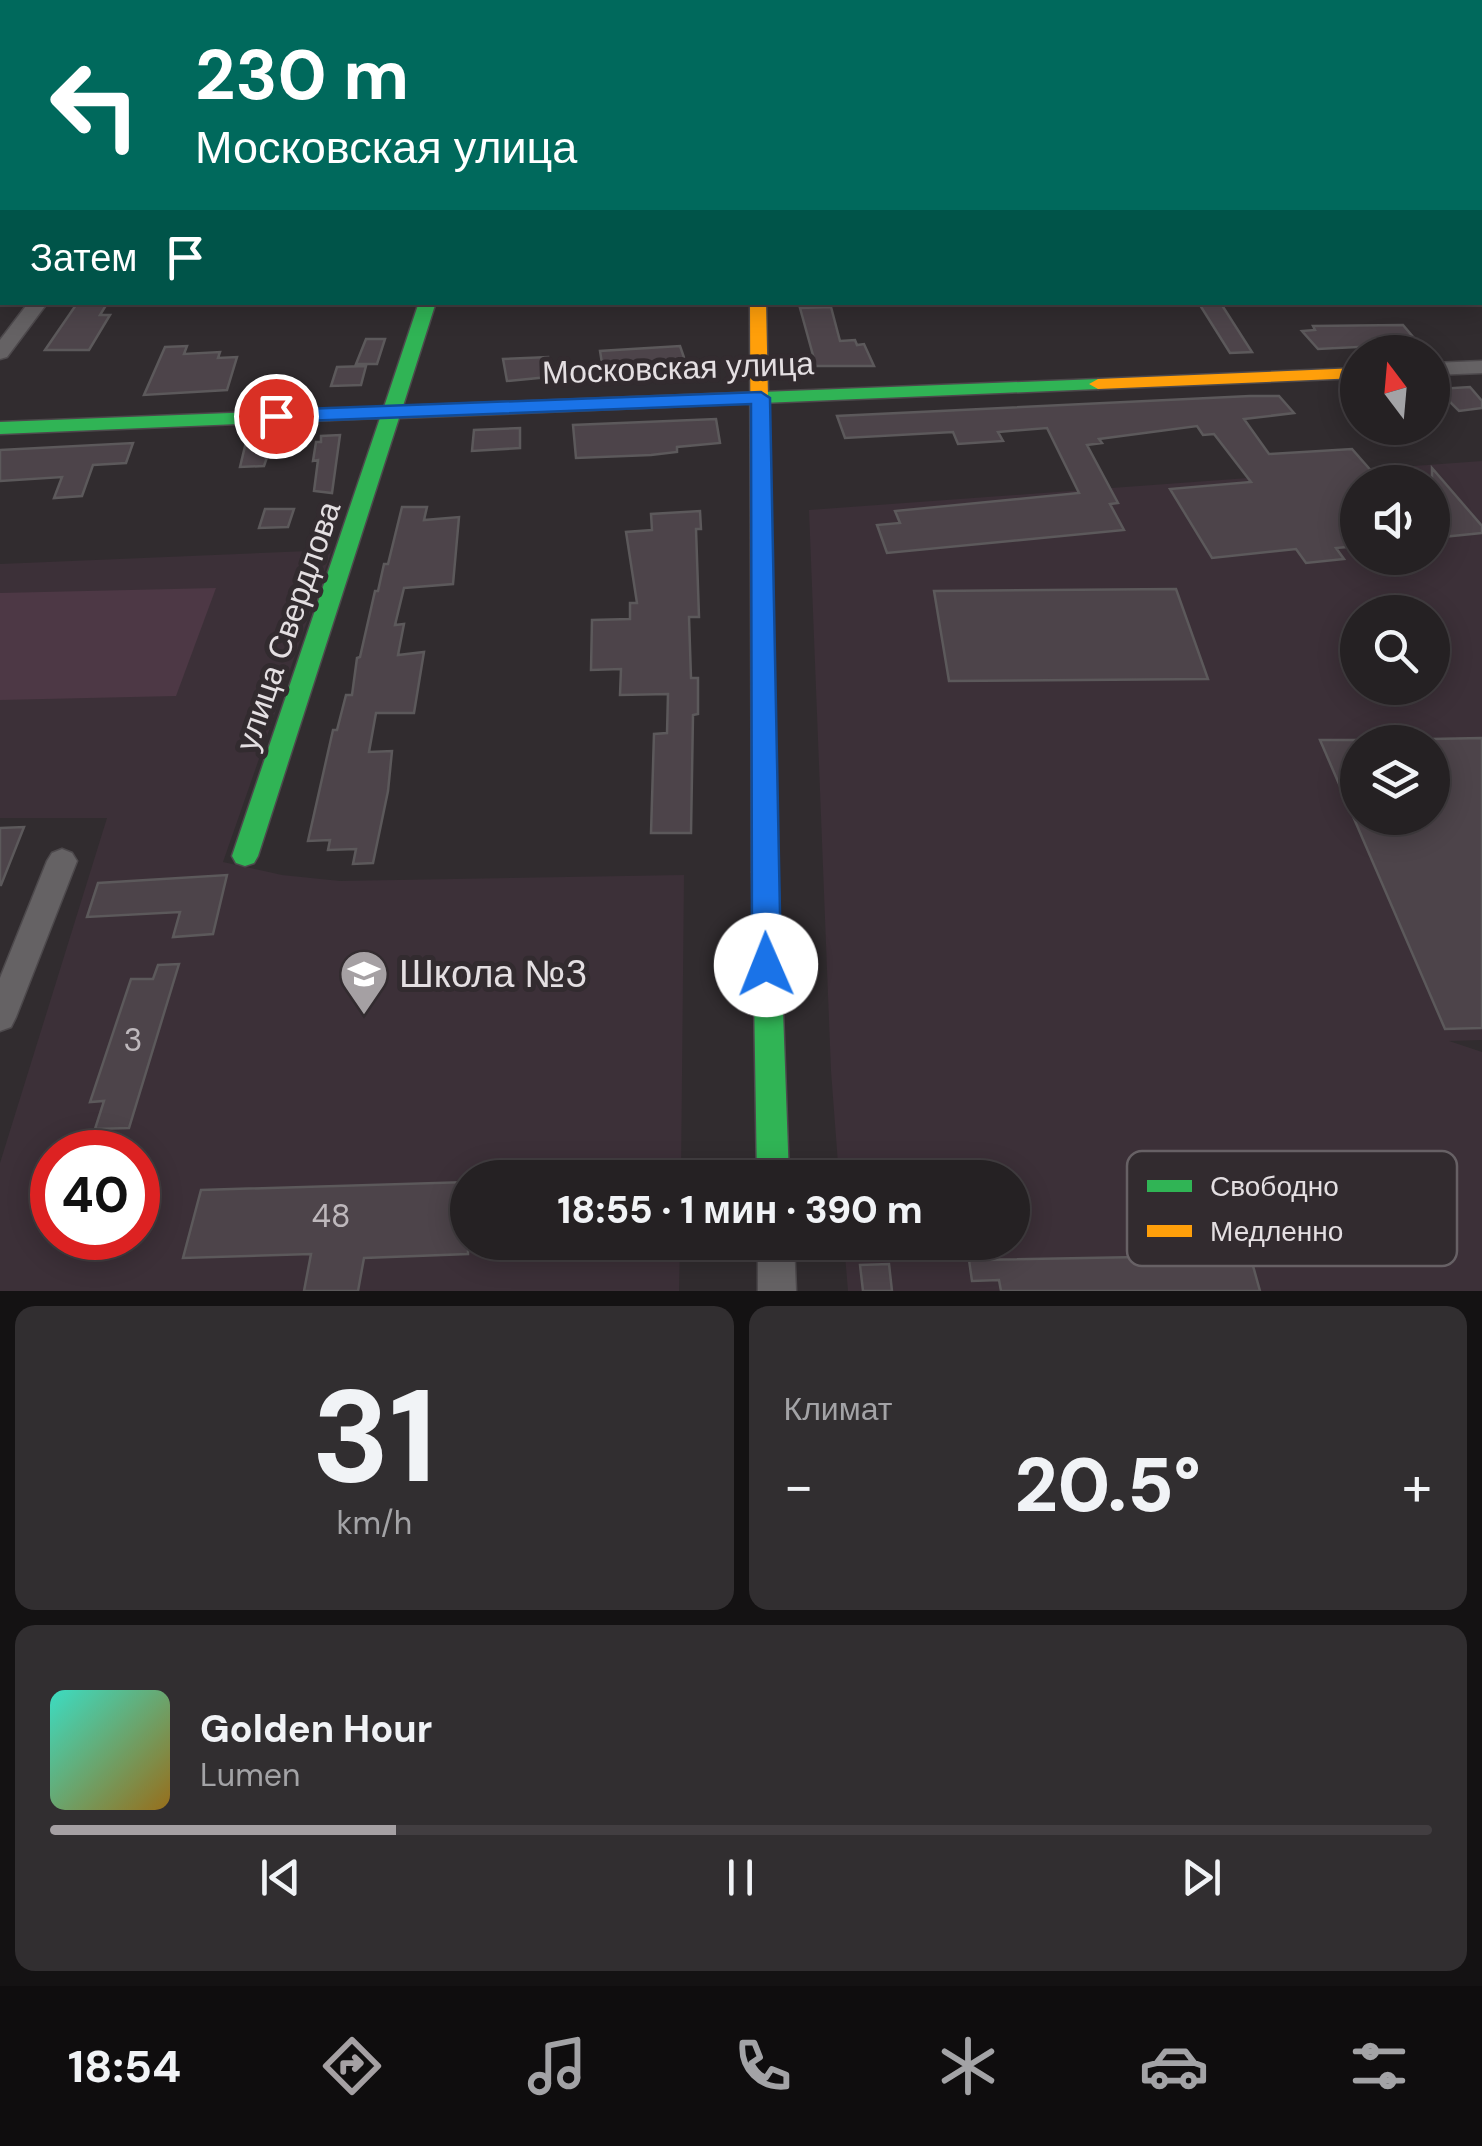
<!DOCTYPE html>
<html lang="ru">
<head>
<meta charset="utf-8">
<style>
	:root { --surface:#252123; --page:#312e30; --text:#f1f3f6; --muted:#a3a3a6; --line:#423e41; --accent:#a5a0a3 }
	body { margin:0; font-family:"DM Sans",sans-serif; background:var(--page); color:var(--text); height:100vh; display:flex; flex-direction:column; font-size:38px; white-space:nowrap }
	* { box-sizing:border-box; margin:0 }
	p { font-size:32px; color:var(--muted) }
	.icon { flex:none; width:55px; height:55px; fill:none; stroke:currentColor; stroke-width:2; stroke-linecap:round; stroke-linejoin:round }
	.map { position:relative; height:1291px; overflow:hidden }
	.side { display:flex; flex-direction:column; gap:15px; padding:15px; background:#141213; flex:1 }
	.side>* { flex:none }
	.guide { position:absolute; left:0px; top:0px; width:1482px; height:305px; box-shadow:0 5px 25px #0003,0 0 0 2px var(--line); background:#00695c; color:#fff; overflow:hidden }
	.needle { width:65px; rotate:344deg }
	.tools { position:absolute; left:1340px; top:335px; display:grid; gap:20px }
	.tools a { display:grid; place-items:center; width:110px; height:110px; border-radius:50%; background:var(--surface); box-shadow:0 5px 25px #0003,0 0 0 2px var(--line); font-size:50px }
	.speed { position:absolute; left:30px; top:1130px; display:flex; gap:20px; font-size:50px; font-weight:700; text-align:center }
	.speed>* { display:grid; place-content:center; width:130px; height:130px; border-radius:50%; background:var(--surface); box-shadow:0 5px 25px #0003,0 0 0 2px var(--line); line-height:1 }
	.speed .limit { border:15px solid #d22; background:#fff; color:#111 }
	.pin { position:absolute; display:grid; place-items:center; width:85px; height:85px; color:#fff; margin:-42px; border:5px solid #fff; border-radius:50%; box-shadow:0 2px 10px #0007 }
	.me { position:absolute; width:110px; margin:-55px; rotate:359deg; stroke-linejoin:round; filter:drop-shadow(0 0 8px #0008) }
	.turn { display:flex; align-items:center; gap:35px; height:210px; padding:0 30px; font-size:45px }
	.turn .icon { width:130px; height:130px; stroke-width:2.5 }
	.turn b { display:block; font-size:70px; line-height:85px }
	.then { display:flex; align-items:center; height:95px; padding:0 30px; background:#0003; gap:20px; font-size:38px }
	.big { font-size:75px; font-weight:800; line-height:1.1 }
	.side .widget { flex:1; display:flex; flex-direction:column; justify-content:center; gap:15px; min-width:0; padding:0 35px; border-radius:20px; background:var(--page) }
	.side .dial { align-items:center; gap:0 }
	.dial b { font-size:130px; line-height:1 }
	.song { display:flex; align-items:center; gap:30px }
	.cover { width:120px; height:120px; border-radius:15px; background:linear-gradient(135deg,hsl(170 70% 55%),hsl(40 70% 35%)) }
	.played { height:10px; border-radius:5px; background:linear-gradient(90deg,var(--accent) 25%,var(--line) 25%) }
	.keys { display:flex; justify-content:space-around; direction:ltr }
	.heat { display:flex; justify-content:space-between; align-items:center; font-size:55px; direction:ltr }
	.side .tiles { flex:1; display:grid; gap:15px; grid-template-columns:1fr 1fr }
	.widget:last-child { grid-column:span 2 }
	.trip { position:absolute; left:450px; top:1160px; width:580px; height:100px; border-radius:50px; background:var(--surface); box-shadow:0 5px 25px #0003,0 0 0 2px var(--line); font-weight:800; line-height:100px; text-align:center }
	.dock { display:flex; height:160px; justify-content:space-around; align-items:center; background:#0f0d0e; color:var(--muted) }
	.dock .icon { width:70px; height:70px }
	.dock .active { color:var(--accent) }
	.dock b { font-size:45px; color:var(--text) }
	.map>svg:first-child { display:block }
</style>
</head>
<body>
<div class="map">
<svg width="1482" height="1291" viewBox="0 0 1482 1291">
	<rect width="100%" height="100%" fill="#312c2f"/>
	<path fill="#3c3038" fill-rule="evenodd" d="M1482 461V1040L1449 1041 1482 1052V1291H848L844 1243 1012 1242V1178L839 1177 831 1071 809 510ZM1358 482H1432V558H1358ZM1358 612H1432V688H1358ZM1358 742H1432V818H1358Z
		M332 550 223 862 282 875 340 881 684 875 681 1177 468 1178V1242L680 1243 679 1291H0V1163L107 818H0V564ZM52 1152H138V1238H52Z"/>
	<path fill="#4d3845" d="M216 588 176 696 0 700V593Z"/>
	<path fill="#4d444a" stroke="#5c595b" stroke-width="2.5" d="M78 302H108L100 315H110L89 350H45Z
		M1198 302H1220L1252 352 1230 353Z
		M831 307 840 341 855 340 857 345 864 344 874 366H816L800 308Z
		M1403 325 1419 344 1318 349 1302 331 1315 330 1313 326Z
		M366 339H385L377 364H356Z
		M187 346 184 354 220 352 218 358 237 357 227 390 144 395 165 347Z
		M680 346 689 372 621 381 620 375 604 376 600 351Z
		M548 357V377L507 381 503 359Z
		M366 366 361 385 331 386 337 367Z
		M1470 387 1482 401V408L1459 411 1437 389Z
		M1250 396H1279L1294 413 1244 419 1269 454 1352 449 1381 482H1358V546L1336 548 1344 559 1306 563 1296 549 1212 558 1170 489 1251 482 1214 434 1203 435 1197 426 1099 439 1102 443 1087 445 1118 503 1110 504 1124 530 887 553 877 525 900 523 895 511 1079 493 1047 428 998 432 1003 441 958 444 953 432 845 438 837 416Z
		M716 419 720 443 677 447V452L651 455 576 458 573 425Z
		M520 428V448L472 451 474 430Z
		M340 435 332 493 314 491 318 460 313 461 316 442H321V436Z
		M267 437 266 440H273L264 466 240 467 247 438Z
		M133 443 126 463 93 465 82 496 54 498 62 477 0 481V450Z
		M1432 468 1482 526V533L1432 538Z
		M402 507H427L424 520 459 517 453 584 404 588 395 625 404 624 398 655 424 652 414 713H376L369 752 392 751 388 791 373 863 353 864 356 849 328 850 330 840 308 841 333 730H337L346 695H352L357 658 360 657 375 591H378L384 564H388Z
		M265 509H294L288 527 259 528Z
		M700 511 701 529H696L699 617H689L691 678H698V714L693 715 691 833H651L654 734 667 733 668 694 620 695 621 669 591 670 592 620 630 619V603H637L626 532 652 530 651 514Z
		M1176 589 1208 679 949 681 934 591Z
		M1482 738V1028L1445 1029 1320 740H1358V818H1432V739Z
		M24 827 1 885H0V828Z
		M227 875 213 934 173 937 180 912 87 917 98 883Z
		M179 964 129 1128 95 1129 104 1101 90 1102 131 979H153L158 965Z
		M468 1182V1254L364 1258 358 1291H304L311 1254 183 1258 201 1190Z
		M1250 1255 1260 1291H1001L999 1280 972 1281 969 1260Z
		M889 1264 892 1291H863L860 1265Z"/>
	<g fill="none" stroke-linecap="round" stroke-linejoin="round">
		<g stroke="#4d494c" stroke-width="3">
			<path id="street" d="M1482 132V142L1480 143V133Z
				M29 302H48L7 357 0 359V340Z
				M1482 361V373L1432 375V363Z
				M62 849 72 853 77 861 16 1017 11 1027 0 1031V978L47 861 52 853Z
				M758 1242H794L796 1291H758Z"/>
		</g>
		<g stroke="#4d494c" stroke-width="3">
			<path id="fast" d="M1480 240 1482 241V251L1480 250Z
				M419 302H436L403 406 1098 379 1107 384 1098 389 399 418 258 856 254 863 245 866 236 863 232 856 380 418 0 434V422L384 407Z
				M765 861 774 865 778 872 789 1178H757L752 872 756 865Z"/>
		</g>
		<g stroke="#4d494c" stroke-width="3">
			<path id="slow" d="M636 0H655L657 2H638Z
				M750 302H766L778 872 774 879 765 883 756 879 752 872Z
				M1358 368V378L1098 389 1089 384 1098 379Z"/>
		</g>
		<use href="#street" fill="#656264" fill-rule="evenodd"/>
		<use href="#fast" fill="#30b455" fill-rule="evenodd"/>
		<use href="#slow" fill="#ff9f0a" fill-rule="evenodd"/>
	</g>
	<path fill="#1a73e8" stroke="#114b97" stroke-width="2.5" d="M761 392 770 398 781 965 776 974 766 977 757 974 752 965 751 404 276 422 267 416 276 410Z"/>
	<defs>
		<g id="school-pin" transform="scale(2.5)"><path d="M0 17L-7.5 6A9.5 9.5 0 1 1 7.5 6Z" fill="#a5a0a3" stroke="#322b2f"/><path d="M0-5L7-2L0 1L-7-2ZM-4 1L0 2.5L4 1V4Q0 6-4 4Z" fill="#fff"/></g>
	</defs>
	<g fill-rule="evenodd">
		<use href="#school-pin" x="364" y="974"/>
	</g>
	<g text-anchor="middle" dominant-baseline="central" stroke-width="10" stroke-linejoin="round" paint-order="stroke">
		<g font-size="32" fill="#e4dfe2" stroke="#322b2f">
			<text transform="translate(678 368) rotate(-2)">Московская улица</text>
			<text transform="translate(288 626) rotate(-71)">улица Свердлова</text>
		</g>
		<g font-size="32" fill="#beb8bc">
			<text x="133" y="1040">3</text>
			<text x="331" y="1216">48</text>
		</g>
		<g font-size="38" fill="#e4dfe2" stroke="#322b2f" text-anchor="start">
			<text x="399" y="974">Школа №3</text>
		</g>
	</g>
	<rect x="1127" y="1151" width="330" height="115" rx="15" fill="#322b2f" stroke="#676165" stroke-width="2.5"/>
	<rect x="1147" y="1180" width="45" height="12" fill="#30b455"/>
	<rect x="1147" y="1225" width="45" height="12" fill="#ff9f0a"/>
	<g font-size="28" fill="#e4dfe2">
		<text x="1210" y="1196">Свободно</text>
		<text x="1210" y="1241">Медленно</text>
	</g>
</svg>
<div class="tools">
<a><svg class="needle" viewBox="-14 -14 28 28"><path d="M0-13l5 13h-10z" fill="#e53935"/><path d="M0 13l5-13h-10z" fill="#a3a3a6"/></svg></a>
<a><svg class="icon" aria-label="sound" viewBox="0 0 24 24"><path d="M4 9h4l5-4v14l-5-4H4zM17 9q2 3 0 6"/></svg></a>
<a><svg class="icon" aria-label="search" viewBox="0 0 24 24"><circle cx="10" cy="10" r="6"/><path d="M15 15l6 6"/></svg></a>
<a><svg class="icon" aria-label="layers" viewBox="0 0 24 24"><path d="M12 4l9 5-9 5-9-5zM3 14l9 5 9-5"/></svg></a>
</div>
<div class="speed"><div class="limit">40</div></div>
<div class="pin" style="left:276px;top:416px;background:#d93025"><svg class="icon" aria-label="arrive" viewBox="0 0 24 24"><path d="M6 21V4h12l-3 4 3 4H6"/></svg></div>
<svg class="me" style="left:766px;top:965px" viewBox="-20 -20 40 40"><circle r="19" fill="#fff"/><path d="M0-13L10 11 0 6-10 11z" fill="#1a73e8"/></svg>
<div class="trip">18:55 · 1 мин · 390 m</div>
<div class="guide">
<div class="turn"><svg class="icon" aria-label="left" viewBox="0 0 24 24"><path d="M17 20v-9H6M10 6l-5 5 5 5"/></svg><div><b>230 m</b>Московская улица</div></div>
<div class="then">Затем<svg class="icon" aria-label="arrive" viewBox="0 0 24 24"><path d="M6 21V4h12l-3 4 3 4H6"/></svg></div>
</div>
</div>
<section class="side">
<div class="tiles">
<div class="widget dial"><b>31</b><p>km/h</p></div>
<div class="widget"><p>Климат</p>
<div class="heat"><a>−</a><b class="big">20.5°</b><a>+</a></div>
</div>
<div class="widget">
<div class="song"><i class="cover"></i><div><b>Golden Hour</b><p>Lumen</p></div></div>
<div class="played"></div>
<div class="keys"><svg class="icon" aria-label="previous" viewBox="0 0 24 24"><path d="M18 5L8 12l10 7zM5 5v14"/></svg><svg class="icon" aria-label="pause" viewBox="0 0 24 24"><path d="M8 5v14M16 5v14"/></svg><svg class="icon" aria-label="next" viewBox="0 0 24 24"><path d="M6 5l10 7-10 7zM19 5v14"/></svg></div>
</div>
</div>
</section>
<nav class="dock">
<b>18:54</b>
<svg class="icon active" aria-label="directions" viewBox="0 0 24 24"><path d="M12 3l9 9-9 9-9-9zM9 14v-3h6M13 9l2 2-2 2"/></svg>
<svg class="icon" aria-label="music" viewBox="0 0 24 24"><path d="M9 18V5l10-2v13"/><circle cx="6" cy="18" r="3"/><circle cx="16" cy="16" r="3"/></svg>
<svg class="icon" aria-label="phone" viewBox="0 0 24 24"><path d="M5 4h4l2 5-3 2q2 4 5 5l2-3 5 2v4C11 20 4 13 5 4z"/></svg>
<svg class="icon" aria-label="climate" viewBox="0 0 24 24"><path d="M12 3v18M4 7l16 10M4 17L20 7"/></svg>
<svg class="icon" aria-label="car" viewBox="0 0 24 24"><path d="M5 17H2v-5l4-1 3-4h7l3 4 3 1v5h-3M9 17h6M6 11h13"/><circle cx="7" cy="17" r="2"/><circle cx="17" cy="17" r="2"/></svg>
<svg class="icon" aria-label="filters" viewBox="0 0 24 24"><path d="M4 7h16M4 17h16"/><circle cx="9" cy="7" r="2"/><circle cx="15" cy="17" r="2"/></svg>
</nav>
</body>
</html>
